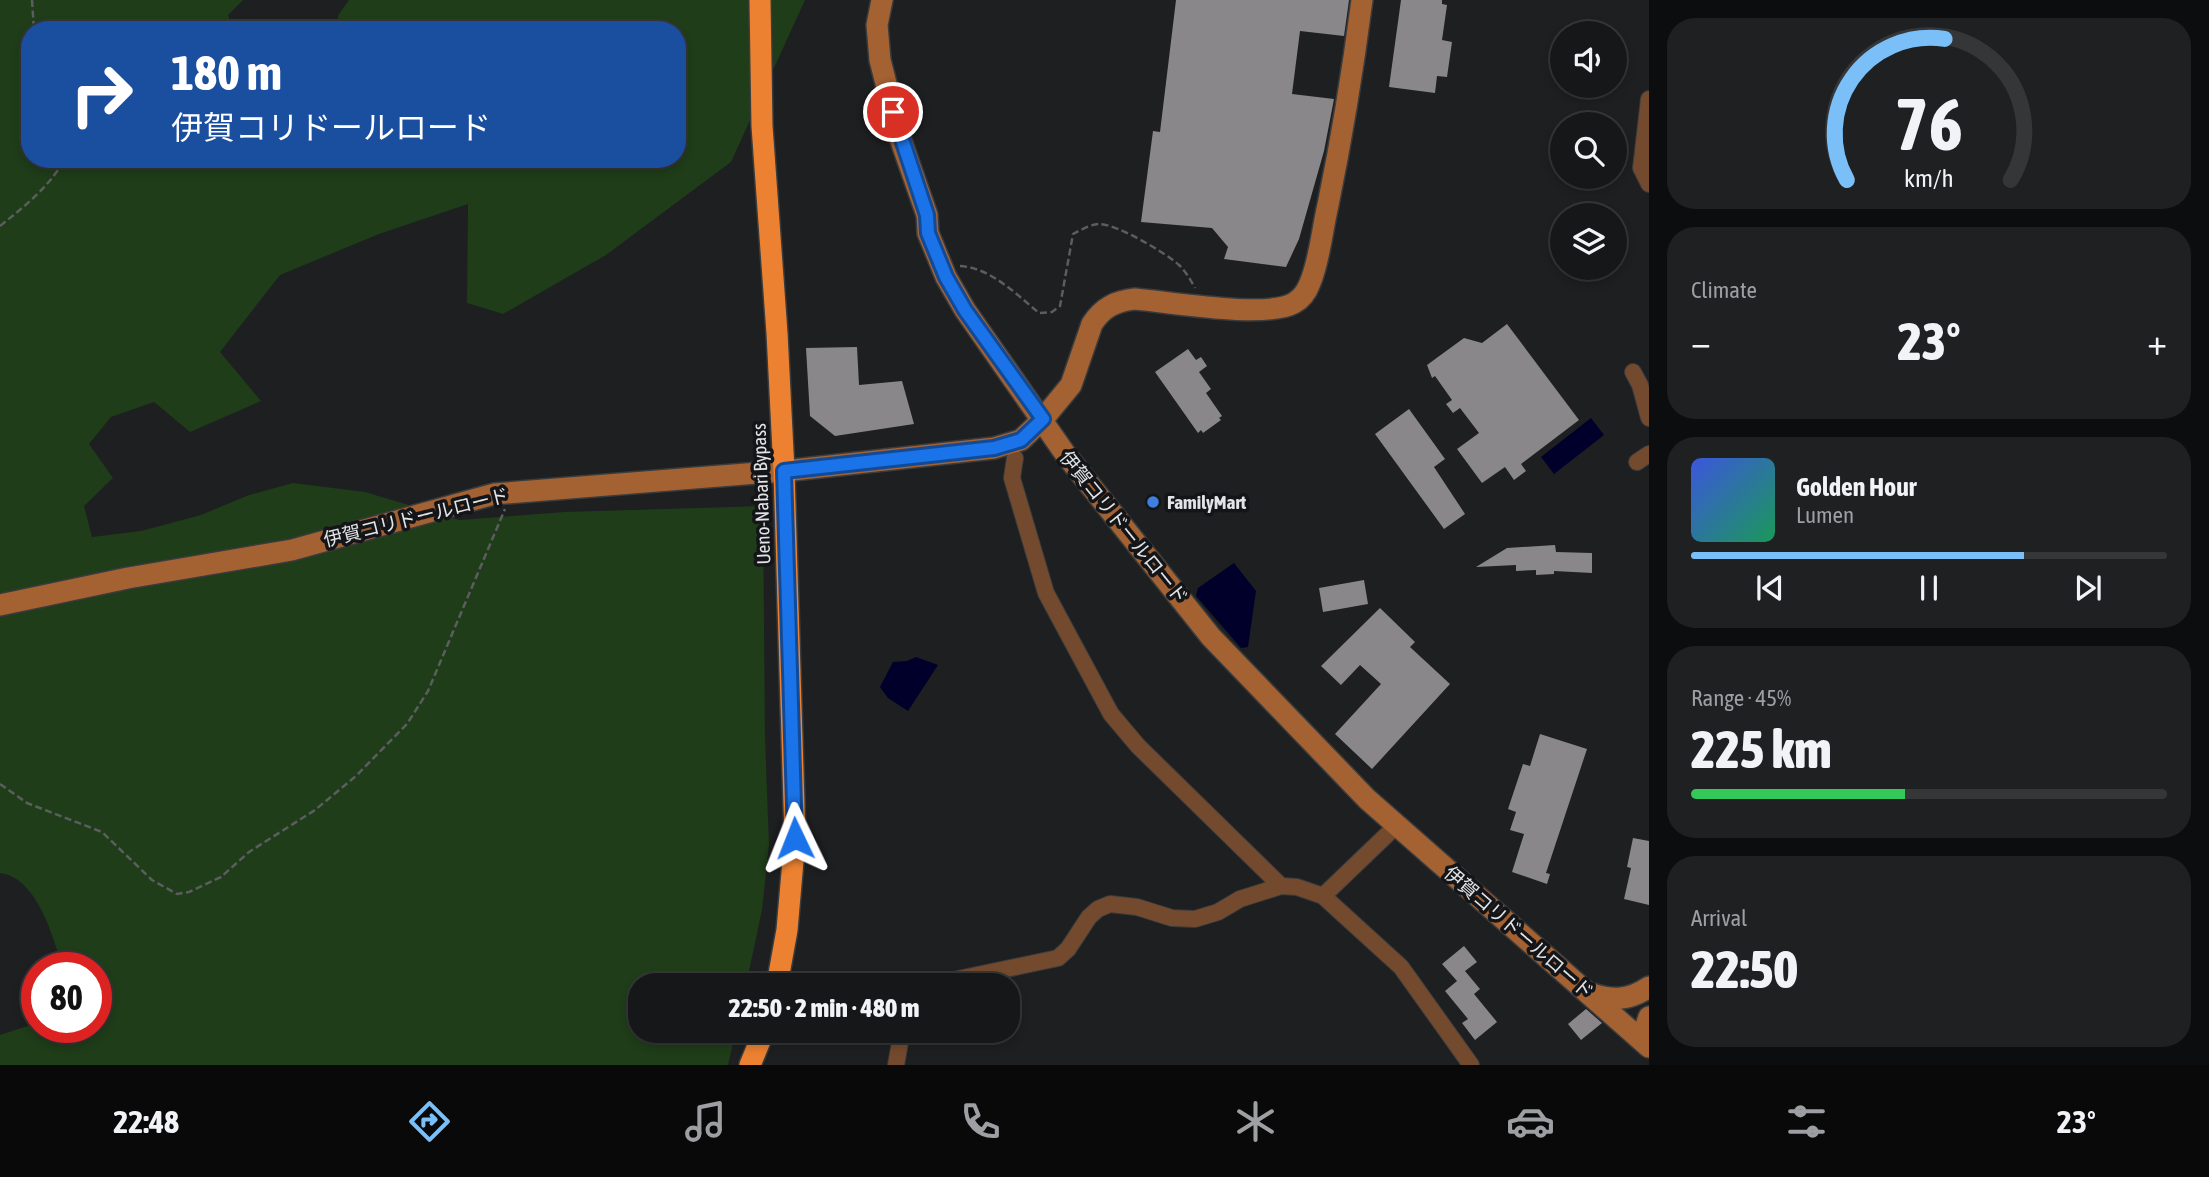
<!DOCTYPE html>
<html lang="en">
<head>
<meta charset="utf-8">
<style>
	:root { --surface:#161719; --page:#1f2022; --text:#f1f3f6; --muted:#9e9fa2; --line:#353638; --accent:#7abff8 }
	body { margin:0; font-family:"Asap Condensed","Noto Sans JP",sans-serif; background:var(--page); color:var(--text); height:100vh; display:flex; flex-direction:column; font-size:26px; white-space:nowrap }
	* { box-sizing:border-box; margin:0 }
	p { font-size:23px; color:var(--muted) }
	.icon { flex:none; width:38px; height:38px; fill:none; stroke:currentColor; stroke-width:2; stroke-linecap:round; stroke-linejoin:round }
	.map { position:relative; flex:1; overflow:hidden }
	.details { display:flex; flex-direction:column; gap:18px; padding:18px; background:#0c0d0e; width:560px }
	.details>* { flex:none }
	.guide { position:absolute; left:21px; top:21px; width:665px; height:147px; border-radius:28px; box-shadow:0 4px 10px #0003,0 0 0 2px var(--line); background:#1a4fa0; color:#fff; overflow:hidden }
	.controls { position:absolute; left:1550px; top:21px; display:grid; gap:14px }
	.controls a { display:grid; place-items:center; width:77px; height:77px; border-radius:50%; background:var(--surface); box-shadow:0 4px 10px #0003,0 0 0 2px var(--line); font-size:35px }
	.speed { position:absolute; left:21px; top:952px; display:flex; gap:14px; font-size:35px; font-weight:700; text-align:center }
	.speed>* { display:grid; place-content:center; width:91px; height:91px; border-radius:50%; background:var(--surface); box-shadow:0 4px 10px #0003,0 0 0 2px var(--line); line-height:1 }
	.speed .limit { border:10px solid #d22; background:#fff; color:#111 }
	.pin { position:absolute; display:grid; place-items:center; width:60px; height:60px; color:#fff; margin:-30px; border:4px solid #fff; border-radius:50%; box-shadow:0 2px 7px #0007 }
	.me { position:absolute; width:77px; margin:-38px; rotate:358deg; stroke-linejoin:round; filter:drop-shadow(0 0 5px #0008) }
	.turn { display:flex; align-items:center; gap:24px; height:147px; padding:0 35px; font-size:32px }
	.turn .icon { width:91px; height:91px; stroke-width:2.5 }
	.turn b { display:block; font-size:49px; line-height:60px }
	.big { font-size:52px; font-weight:800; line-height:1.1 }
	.details .card { flex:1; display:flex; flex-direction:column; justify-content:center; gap:10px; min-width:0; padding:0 24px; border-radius:28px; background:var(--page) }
	.details .dial { align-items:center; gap:0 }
	.dial svg { height:182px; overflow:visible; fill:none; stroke:var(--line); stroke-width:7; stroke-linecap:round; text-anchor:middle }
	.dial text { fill:var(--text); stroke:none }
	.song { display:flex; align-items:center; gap:21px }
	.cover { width:84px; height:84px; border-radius:10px; background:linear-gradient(135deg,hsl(230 70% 55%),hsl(150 70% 35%)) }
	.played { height:7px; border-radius:4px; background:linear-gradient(90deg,var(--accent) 70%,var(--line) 70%) }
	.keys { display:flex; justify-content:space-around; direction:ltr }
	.heat { display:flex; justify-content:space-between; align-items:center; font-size:38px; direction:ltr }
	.charge { height:10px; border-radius:5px; background:linear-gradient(90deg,#34c759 45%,var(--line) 0) }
	.trip { position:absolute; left:628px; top:973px; width:392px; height:70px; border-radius:28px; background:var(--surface); box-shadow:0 4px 10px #0003,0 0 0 2px var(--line); font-weight:800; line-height:70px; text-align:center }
	.tab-bar { display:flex; height:112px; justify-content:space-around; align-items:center; background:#09090a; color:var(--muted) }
	.tab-bar .icon { width:49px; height:49px }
	.tab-bar .selected { color:var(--accent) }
	.tab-bar b { font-size:32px; color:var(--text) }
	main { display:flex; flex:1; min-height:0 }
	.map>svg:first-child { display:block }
</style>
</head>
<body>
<main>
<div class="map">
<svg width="1649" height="1065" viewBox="0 0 1649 1065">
	<rect width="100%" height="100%" fill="#1d1f21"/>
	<path fill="#1f3d19" d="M0 0H243L228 15 234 30H30V159H677V30H334L339 14 349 0H805L731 162 606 255 503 314 467 303 468 204 379 234 280 275 220 352 261 401 190 432 154 402 111 417 89 444 113 478 84 506 92 537 141 531 201 515 249 495 293 483 365 492 459 520 565 512 763 506 765 740 769 844 762 910 746 985H640V1031H736L728 1065H0V1035L37 1023V1027H96V968H63C53 938 38 878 0 873Z"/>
	<path fill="#00002b" d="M1591 418 1604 435 1554 474 1541 457Z
		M1234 563 1256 591 1248 647 1241 648 1196 596 1198 588Z
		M916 657 938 665 908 711 888 698 880 687 893 662 907 661Z"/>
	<path fill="#89878a" d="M1176 0H1349L1344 36 1300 31 1292 94 1334 99 1324 151 1299 239 1286 267 1224 259 1228 247 1212 228 1141 222 1153 131 1160 132Z
		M1401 0H1442V4L1447 5 1442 40 1452 42 1447 77 1437 76 1435 93 1389 87Z
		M1507 324 1579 420 1521 464 1526 471 1514 480 1505 467 1482 483 1457 449 1479 433 1460 408 1453 413 1446 404 1452 400 1435 376 1432 378 1427 365 1464 338 1482 343Z
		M857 347 859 385 902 381 914 424 835 436 810 416 806 348Z
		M1188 349 1196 360 1201 357 1207 366 1199 372 1211 389 1206 393 1222 416 1219 418 1221 420 1203 433 1201 430 1198 433 1155 372Z
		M1409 409 1445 459 1434 467 1465 514 1444 529 1375 434Z
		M1555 545 1556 552 1592 553V573L1554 571V574L1536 575V570L1516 571V565L1476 567 1507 548Z
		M1364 580 1368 604 1323 612 1319 588Z
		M1380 608 1415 642 1410 647 1450 684 1372 769 1335 734 1381 684 1360 665 1341 685 1321 666Z
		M1540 734 1587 749 1546 873 1550 874 1547 884 1512 872 1524 834 1510 830 1516 812 1508 809 1523 764 1530 766Z
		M1633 838 1649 841V905L1624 899 1631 868 1627 867Z
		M1464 946 1477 962 1465 971 1480 989 1474 994 1497 1022 1475 1040 1462 1023 1468 1019 1445 991 1457 981 1442 964Z
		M1586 1009 1602 1023 1581 1040 1568 1024Z"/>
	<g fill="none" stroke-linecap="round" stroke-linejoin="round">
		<g stroke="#393b3d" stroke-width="18">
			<path id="street" d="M1649 99 1641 168 1649 184
				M1633 372 1640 385 1649 418
				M1015 458 1012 478 1046 593 1111 714 1138 746 1281 886
				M1637 462 1649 454
				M1323 896 1396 826
				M930 985 1058 958 1068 949 1089 917 1098 909 1110 904 1137 907 1172 918 1195 919 1218 912 1240 899 1281 886 1297 887 1323 896 1401 967 1471 1065
				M896 1065 902 1031"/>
		</g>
		<g stroke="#393b3d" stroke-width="24">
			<path id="secondary" d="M882 0 877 25 880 60 900 138 927 215 928 233 946 277 965 310 1066 455 1211 637 1367 799 1649 1047
				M0 605 128 578 292 550 494 494 784 471 994 448 1021 440 1043 419 1071 385 1092 324C1103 307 1116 301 1135 299 1170 302 1267 319 1294 303 1301 299 1307 291 1310 283 1320 259 1322 230 1328 205 1342 137 1353 69 1362 0
				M1592 994C1613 1001 1630 1000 1649 987
				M1641 1040 1649 1017"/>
		</g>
		<g stroke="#393b3d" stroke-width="24">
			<path id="highway" d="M760 0 762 126 777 333 784 471 795 838 787 930 777 985
				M750 1065 764 1031"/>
		</g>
		<path stroke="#5b5d5f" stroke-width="2.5" stroke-dasharray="7 3.5" stroke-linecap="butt" d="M32 0 34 30
			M0 226C25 206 49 187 65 159
			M960 266C991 268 1016 294 1039 313L1052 312 1060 306 1073 234C1081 230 1091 224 1099 224 1117 224 1166 253 1179 265 1186 272 1190 279 1195 288
			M0 784 27 803 102 832 152 880 177 894 189 892 221 877 249 852 315 810 356 776 407 724 428 691 505 509"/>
		<use href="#street" stroke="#744a2e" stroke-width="16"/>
		<use href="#secondary" stroke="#a46132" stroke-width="21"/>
		<use href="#highway" stroke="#ec8231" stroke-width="21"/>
	</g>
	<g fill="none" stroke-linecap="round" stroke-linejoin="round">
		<g stroke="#114b97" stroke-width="18">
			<path id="route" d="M795 838 784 471 994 448 1021 440 1043 419 965 310 946 277 928 233 927 215 893 112"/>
		</g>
		<use href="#route" stroke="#1a73e8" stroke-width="12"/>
	</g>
	<circle fill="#3f7fe0" stroke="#131518" stroke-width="2.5" cx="1153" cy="502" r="7"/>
	<g text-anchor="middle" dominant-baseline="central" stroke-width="7" stroke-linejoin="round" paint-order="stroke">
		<g font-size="19" fill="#e2e4e6" stroke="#131518">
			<text transform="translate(761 494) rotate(-92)">Ueno-Nabari Bypass</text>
			<text transform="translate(416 517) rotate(-14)">伊賀コリドールロード</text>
			<text transform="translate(1124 527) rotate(51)">伊賀コリドールロード</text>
			<text transform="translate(1519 932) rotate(41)">伊賀コリドールロード</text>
		</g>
		<g font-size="19" font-weight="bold" fill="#e2e4e6" stroke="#131518" text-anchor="start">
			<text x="1167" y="502">FamilyMart</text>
		</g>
	</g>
</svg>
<div class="controls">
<a><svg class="icon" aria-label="sound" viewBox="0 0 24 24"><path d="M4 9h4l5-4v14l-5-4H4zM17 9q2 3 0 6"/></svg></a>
<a><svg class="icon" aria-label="search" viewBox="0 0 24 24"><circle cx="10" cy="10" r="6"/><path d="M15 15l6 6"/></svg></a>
<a><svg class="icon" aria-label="layers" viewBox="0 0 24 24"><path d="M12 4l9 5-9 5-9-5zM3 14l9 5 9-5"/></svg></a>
</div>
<div class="speed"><div class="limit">80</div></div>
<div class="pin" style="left:893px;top:112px;background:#d93025"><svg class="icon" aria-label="arrive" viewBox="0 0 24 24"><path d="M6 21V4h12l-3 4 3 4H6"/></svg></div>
<svg class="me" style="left:795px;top:838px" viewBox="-20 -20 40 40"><path d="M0-17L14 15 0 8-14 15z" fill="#1a73e8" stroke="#fff" stroke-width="4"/></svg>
<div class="trip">22:50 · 2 min · 480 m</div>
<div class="guide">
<div class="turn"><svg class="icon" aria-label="right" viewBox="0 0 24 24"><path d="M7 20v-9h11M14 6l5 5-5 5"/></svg><div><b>180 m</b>伊賀コリドールロード</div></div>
</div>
</div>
<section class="details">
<div class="card dial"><svg viewBox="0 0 100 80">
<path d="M14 69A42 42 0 1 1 86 69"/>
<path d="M14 69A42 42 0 0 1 57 7" stroke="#7abff8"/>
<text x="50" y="56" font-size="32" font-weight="700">76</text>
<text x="50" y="72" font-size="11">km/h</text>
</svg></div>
<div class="card"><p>Climate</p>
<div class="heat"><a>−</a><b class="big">23°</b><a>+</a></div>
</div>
<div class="card">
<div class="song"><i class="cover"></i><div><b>Golden Hour</b><p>Lumen</p></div></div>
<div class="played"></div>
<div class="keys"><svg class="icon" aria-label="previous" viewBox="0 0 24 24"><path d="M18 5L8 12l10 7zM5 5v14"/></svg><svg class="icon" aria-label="pause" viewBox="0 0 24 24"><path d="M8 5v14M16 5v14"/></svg><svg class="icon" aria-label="next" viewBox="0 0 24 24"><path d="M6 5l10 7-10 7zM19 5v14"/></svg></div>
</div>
<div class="card"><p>Range · 45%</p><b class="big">225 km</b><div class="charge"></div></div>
<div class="card"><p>Arrival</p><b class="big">22:50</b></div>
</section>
</main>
<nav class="tab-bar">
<b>22:48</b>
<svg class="icon selected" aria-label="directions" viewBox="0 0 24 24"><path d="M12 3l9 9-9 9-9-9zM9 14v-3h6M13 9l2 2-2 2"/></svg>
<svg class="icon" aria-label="music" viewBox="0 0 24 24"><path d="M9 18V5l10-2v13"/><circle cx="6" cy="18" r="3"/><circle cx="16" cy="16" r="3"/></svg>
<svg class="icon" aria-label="phone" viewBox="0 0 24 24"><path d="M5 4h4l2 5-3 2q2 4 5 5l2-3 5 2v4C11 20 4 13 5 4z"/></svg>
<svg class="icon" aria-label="climate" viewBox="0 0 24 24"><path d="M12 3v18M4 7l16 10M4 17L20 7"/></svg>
<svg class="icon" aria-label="car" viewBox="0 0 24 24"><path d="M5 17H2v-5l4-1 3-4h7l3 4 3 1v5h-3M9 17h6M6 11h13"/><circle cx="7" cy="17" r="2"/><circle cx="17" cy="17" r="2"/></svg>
<svg class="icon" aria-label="filters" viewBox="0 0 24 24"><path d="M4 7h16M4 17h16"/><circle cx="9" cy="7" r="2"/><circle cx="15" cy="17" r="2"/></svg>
<b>23°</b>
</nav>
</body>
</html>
